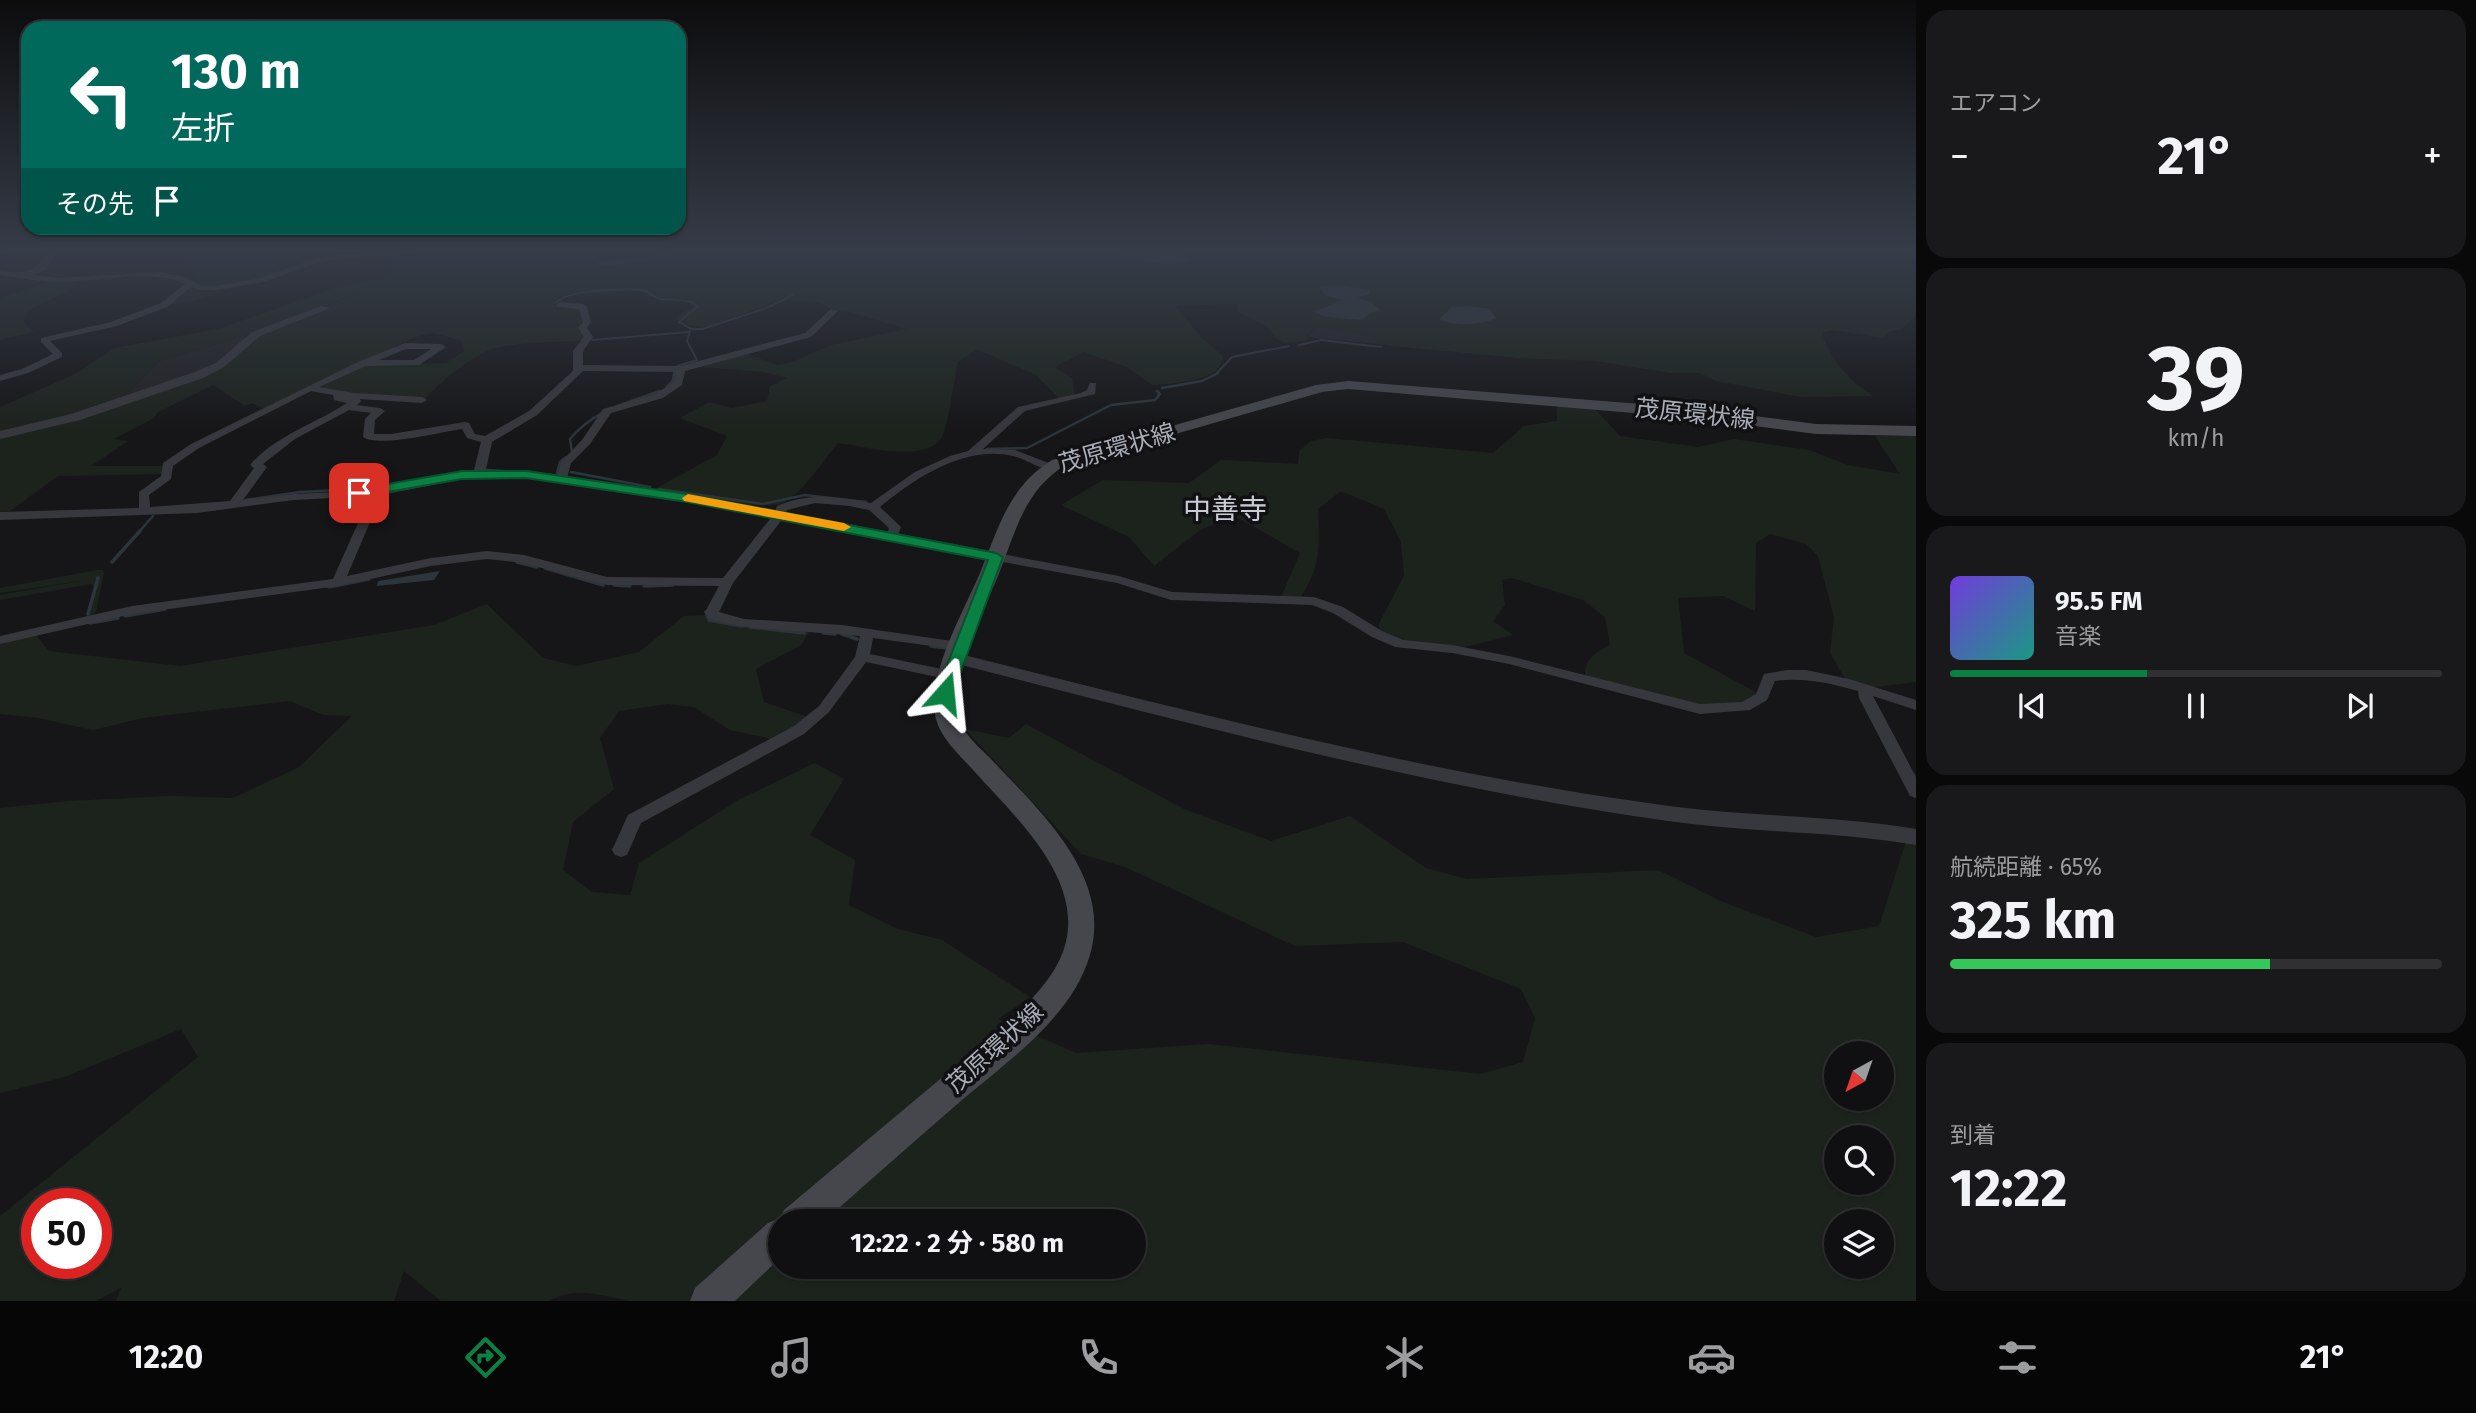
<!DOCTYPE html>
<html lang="ja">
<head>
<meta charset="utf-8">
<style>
	:root { --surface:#101012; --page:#19191b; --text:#f1f3f6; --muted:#9c9d9f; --line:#303032; --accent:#0b8043 }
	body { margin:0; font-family:"Fira Sans","Noto Sans JP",sans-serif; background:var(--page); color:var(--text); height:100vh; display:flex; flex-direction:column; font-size:26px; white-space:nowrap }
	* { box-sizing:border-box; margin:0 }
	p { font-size:23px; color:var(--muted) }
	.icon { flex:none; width:38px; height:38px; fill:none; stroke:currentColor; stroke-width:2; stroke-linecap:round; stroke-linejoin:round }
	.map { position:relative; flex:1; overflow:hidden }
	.sheet { display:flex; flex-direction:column; gap:10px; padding:10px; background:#09090a; width:560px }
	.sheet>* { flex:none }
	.top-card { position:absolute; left:21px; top:21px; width:665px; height:214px; border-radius:21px; box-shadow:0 2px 5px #0004,0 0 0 2px var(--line); background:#00695c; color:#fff; overflow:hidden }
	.needle { width:46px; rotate:220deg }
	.tools { position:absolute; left:1824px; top:1041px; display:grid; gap:14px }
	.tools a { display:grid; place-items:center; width:70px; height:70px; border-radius:50%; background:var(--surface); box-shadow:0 2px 5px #0004,0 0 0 2px var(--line); font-size:35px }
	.speed { position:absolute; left:21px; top:1188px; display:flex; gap:14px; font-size:35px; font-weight:700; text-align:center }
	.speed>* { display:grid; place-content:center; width:91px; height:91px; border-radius:50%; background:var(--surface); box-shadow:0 2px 5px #0004,0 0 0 2px var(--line); line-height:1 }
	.speed .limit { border:10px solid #d22; background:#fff; color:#111 }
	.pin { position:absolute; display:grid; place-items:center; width:60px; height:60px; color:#fff; margin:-30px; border-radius:14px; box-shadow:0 4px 10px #0006 }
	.me { position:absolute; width:77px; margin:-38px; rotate:18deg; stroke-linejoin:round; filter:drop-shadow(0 0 5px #0008) }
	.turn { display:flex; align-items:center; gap:24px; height:147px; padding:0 35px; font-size:32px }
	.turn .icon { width:91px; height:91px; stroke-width:2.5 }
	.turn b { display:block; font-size:49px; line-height:60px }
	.then { display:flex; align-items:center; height:66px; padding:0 35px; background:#0003; gap:14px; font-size:26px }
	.big { font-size:52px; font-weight:700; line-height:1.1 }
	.sheet .card { flex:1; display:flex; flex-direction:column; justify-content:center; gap:10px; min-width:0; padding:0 24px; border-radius:21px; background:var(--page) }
	.sheet .dial { align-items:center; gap:0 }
	.dial b { font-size:91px; line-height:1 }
	.song { display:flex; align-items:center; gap:21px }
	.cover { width:84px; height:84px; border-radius:10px; background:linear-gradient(135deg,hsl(260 70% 55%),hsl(170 70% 35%)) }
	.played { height:7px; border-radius:4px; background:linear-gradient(90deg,var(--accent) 40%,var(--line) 40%) }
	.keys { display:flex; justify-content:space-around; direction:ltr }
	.heat { display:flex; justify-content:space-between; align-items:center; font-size:38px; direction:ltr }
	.charge { height:10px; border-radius:5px; background:linear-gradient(90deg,#34c759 65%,var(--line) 0) }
	.trip { position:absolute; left:768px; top:1209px; width:378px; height:70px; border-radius:35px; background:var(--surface); box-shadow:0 2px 5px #0004,0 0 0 2px var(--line); font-weight:700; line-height:70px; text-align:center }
	.tab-bar { display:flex; height:112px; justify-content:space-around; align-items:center; background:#060607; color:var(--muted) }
	.tab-bar .icon { width:49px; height:49px }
	.tab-bar .on { color:var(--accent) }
	.tab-bar b { font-size:32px; color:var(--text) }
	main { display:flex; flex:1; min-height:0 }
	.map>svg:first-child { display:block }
</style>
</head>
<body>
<main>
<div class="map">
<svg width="1916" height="1301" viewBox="0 0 1916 1301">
	<rect width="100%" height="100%" fill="#161618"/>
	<path fill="#222225" d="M1319 326 1375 337 1379 344 1306 337Z
		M247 335 221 362 201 372 120 400 159 361Z"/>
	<path fill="#1c231d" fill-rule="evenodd" d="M164 250H225L245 255 256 250H1916V315L1901 330 1890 331 1883 338 1833 330 1822 333C1830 360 1850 381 1873 396L1801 397 1716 381 1700 373H1671L1595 361 1519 358 1392 346 1379 344 1375 337 1319 326 1306 336 1309 340 1285 343 1277 339 1267 327 1237 311V304L1175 306 1202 338 1223 356C1222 383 1171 383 1152 385L1127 367 1083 352 1055 367 1072 378 1075 397 1061 401 1036 375 976 349 958 362C954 379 949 423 942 437 926 464 863 446 838 443 825 458 801 495 783 503 760 512 681 494 653 490L717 455 727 436 680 418 709 402 732 408 767 401 770 386 787 378 763 372 692 366 747 354 777 365 792 362 831 345 907 329 843 310H832L818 302 780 300 709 327 679 324 676 318 699 303 647 296 651 291 570 294 561 296 555 305 582 308 585 333 583 341C554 342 523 342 495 348 476 352 438 384 425 399L365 396 318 387 366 365 446 363 464 351 460 340 433 333 415 337 264 409 252 403 245 406 213 385 158 412 154 418 114 439 128 441 91 466H163L164 474 58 476 10 511 0 512V407L75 374 114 348 218 329 335 288 387 277 394 271 388 254 366 251 323 258 193 301 165 306 186 287 195 273ZM359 293 266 330 198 377 121 399 159 361 247 335Z
		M81 279 78 286 29 310 23 321 34 332 0 340V298L52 280Z
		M1557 405 1594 408 1620 436 1698 447 1734 439 1809 450 1848 465 1900 474 1875 436 1916 435V682L1869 688 1846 680 1830 653 1834 618 1818 556 1806 544 1770 534 1756 543 1755 611 1723 596 1678 598 1684 653 1759 694C1709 725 1637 690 1585 676 1584 659 1597 652 1610 645L1605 617 1583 600 1512 578 1502 580 1505 605 1493 621 1513 635 1461 648 1418 644 1379 634V623L1404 576 1401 542 1384 509 1341 491 1318 509C1319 547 1322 565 1300 598L1281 597 1300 553 1233 515 1199 531 1154 566 1129 537 1061 505 1103 480 1189 483 1221 460 1298 464 1299 451 1311 441 1327 438 1493 453 1524 426 1557 421Z
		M97 570H103L104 573 96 612 86 618 98 578 94 587 92 584 0 600V595L86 580 0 593V588Z
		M487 604 543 658 576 666 639 652 684 616 711 615 810 631 801 645 756 669 764 702 808 717 775 740 730 730 694 707 667 704 619 711 600 738 614 789 573 822 563 870 592 892 630 895 639 863 738 800 815 763 844 779 810 835 855 860 849 905 898 929 942 940 1030 997 998 1019 1076 1053 1209 1044 1480 1074 1523 1062 1535 1018 1521 989 1403 942 1295 946 1125 867 1081 854 965 729 1009 738 1026 724 1184 809 1271 841 1350 816 1426 868 1467 879 1658 870 1723 902 1816 937 1879 926 1907 838 1916 840V1301H628C601 1295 575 1286 549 1301H441L404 1271 394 1301H116L121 1288 96 1301H0V1216L198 1057 181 1029 65 1077 0 1093V808L68 801 169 796 233 798 299 767 352 716 323 715 290 701 143 718 93 730 38 718 0 714V642L35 634 49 651 180 666 434 625ZM1836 1054H1881V1099H1836ZM1836 1138H1881V1183H1836ZM37 1204H96V1264H37ZM780 1222H1134V1267H780ZM1836 1222H1881V1267H1836Z"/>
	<path fill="#2c353c" d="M1116 250H1185L1191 260C1170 269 1141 260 1119 256Z
		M668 253 681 256 606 266 594 263Z
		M1339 285 1369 290V294L1357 298 1371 302 1382 311 1370 313 1362 320 1327 317 1314 312 1342 300 1325 295 1319 286Z
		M1467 306 1490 309 1496 318C1484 325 1451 327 1439 319L1452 307Z
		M440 571 434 580 377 586 378 581Z"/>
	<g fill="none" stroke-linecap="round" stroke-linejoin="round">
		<path stroke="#2c353c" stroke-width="2" d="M556 303C566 290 624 288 642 290 649 291 653 298 661 299 673 301 688 298 698 306L679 322 691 329H702L767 308 793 295
			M592 340 689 332
			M1299 345 1321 340 1381 347
			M677 366 697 360 687 341 690 331
			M674 375V371
			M1215 375 1232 357 1289 346"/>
		<path stroke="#2c353c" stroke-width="2.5" d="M667 387 673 381 674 373
			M1162 388 1202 381 1218 373
			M987 449 1027 448 1111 405 1155 400 1160 394 1157 391
			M572 452 570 439C594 410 626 403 660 391
			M487 470 504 471
			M571 472 650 487
			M557 473 560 462 566 457
			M659 489 763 504 805 495 866 502
			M245 500 300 492 380 488
			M138 533 153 516"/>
		<path stroke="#2c353c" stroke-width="3.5" d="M112 562 140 531
			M517 562 537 567
			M545 568 603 585
			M614 585 630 586
			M644 586 673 585
			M329 587 369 579
			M706 612 709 620 742 626
			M88 614 98 578
			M125 616 165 609
			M90 623 118 618
			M750 627 804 633
			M823 633 835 634
			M842 634 857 639
			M931 646 946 648"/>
		<path fill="#37383d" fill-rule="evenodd" d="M9 250H19L2 256V252Z
			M50 250H58L45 270 33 275 58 278 159 272 183 276 201 286H216L261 278 309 260 336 255 437 250 433 252 336 259 314 264 263 282 216 290H199L191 287 167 307 117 326 50 341 62 353V357L28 373 0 381V375L22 369 53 354 41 342V338L111 322 161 303 185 284C155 268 95 282 60 282 40 282 20 278 0 275V271C27 274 34 273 50 250Z
			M560 302 583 304 587 307 591 322 587 328 593 337 583 351V365L680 366 805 333 831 309 838 311 811 337 685 371 682 385 663 398 611 413 590 444 571 463 566 482 562 483 556 480 561 462 582 440 603 409 655 394 674 382 675 372 583 371 537 415 492 442 485 474 479 477 473 474 481 442 467 438 462 429C440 432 379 448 363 437L365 419 371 413 349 410 295 439 263 464 267 467 243 500 294 494 381 490 383 492 347 576 431 558 487 551 524 555 607 577 723 578 774 514 777 506C809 492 838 497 871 503L915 472 950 456 968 451 1018 407 1081 393 1087 390 1090 383H1096L1095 394 1025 411 983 449 1015 450 1054 465V469C1040 471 1027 459 1013 456 965 445 915 478 880 507L901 527 896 540H888L886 537 889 528 869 510 849 506 815 503 787 510 784 517 733 583 719 612 744 619 842 625 966 643 968 646 961 650 873 638 870 654 956 672 958 675 956 678 951 680 866 662 829 712 804 734 641 823 627 855 621 857 615 855 612 850 628 815 794 726 819 706 855 657 860 636 744 627 709 619 705 612 719 586 607 585 523 563 487 559 431 566 338 586 132 614 0 644V636L132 606 333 579 370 496 294 500 197 513 0 520V512L139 508V492L161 476 163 463 191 444 360 361 405 343 441 344 446 347 419 365 366 366 319 387 354 393 422 397 427 400 422 403 360 399 361 401 357 405 380 408 385 411 375 420 374 434H391L465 422 469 423 475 434 485 436 529 411 573 371V351L584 337 578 328 583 322 579 309 557 307 556 305ZM406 349H431L414 360H379ZM311 391 333 395 334 400 347 403C315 424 276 435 250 465L254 468 230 501 150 507 149 495 171 479 173 466 199 448Z
			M996 553 1119 576 1172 592 1314 597 1343 607 1382 631 1403 640 1452 645 1509 656 1700 704 1742 702 1756 694 1764 674 1787 670H1806L1849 679 1916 700V710L1873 696 1916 777V798L1910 796 1908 792 1859 698 1858 691C1830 683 1804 677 1775 681L1767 700 1750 710 1700 714 1509 664 1452 653 1395 647 1372 637 1333 613 1312 605 1171 600 1117 583 992 560 990 557 992 554Z"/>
		<path fill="#37383d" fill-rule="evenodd" d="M321 306 330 308 260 336 224 367 203 378 80 420 0 439V431L71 414 195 372 216 363 252 332Z
			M526 470 687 494 996 552 1004 557 996 562 687 502 526 478 462 479 377 496 370 492 377 488 462 471Z
			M956 653C1192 712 1427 774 1669 806 1751 817 1834 815 1916 829V845C1834 831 1751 833 1668 821 1424 787 1188 723 950 662L947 658Z"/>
		<path fill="#45474d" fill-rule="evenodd" d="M1348 381 1692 408 1816 424 1916 426V436L1816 434 1692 418 1348 389 1322 392 1064 466C1023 492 1015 534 998 576 982 616 951 667 957 712 960 731 977 745 990 758 1039 810 1113 876 1090 955 1071 1020 1002 1065 954 1107 910 1145 867 1183 823 1222H780V1258L735 1301H690L695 1288 768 1223 780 1218 784 1210 1020 1012C1034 996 1050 980 1059 961 1095 888 1017 819 973 770 959 754 938 736 935 714 928 672 964 611 980 573 998 529 1009 486 1052 460L1316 385Z"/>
	</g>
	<linearGradient id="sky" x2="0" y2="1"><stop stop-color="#0c0c0d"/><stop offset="0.58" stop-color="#363c48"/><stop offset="1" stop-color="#363c48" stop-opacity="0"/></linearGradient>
	<rect width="1916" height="432" fill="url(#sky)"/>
	<path fill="#0b8043" stroke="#07532c" stroke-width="2" d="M462 471H526L687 494 996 553 1003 557 953 693 945 699 936 693 988 560 687 502 526 478 462 479 359 497 353 493 359 489Z"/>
	<path fill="#f59e0b" d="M688 494 844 523 851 527 844 531 684 501 682 498Z"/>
	<g text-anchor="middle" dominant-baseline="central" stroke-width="7" stroke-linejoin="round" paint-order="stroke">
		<g font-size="24" fill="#a8adb8" stroke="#111113">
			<text transform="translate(1695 414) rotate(6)">茂原環状線</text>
			<text transform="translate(1117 448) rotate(-16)">茂原環状線</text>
			<text transform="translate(995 1048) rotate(-42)">茂原環状線</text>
		</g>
		<g font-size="28" fill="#c9ccd4" stroke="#111113">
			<text x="1225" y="509">中善寺</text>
		</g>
	</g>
</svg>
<div class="tools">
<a><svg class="needle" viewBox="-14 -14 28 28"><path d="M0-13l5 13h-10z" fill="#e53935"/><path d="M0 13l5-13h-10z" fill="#9c9d9f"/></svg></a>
<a><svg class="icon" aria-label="search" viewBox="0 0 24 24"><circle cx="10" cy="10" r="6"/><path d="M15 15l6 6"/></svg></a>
<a><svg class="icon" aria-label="layers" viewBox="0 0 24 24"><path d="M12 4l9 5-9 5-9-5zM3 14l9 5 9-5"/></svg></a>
</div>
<div class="speed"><div class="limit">50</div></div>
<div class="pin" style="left:359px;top:493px;background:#d93025"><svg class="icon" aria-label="arrive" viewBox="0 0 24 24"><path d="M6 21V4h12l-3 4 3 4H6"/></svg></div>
<svg class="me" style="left:945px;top:693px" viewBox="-20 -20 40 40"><path d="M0-17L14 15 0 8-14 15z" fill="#0b8043" stroke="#fff" stroke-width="4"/></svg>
<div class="trip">12:22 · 2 分 · 580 m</div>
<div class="top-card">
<div class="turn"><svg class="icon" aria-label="left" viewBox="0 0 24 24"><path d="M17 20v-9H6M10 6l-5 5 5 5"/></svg><div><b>130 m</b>左折</div></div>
<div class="then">その先<svg class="icon" aria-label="arrive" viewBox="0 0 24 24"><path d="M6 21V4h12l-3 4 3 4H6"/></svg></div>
</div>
</div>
<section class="sheet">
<div class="card"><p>エアコン</p>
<div class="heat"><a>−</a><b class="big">21°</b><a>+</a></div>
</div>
<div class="card dial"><b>39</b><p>km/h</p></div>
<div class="card">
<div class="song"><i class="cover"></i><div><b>95.5 FM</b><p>音楽</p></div></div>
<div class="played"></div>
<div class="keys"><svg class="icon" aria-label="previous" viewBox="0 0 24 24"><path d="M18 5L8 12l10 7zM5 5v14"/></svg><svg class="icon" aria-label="pause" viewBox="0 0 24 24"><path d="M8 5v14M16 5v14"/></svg><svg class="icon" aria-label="next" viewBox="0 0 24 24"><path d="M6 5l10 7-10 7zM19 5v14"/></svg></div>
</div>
<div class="card"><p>航続距離 · 65%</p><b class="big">325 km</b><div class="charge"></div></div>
<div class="card"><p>到着</p><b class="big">12:22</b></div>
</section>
</main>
<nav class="tab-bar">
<b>12:20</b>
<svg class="icon on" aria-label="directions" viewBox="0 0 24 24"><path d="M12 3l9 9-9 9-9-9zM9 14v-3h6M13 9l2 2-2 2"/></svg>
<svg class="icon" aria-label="music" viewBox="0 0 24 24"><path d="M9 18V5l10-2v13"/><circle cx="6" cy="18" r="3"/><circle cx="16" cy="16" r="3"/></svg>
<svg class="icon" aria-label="phone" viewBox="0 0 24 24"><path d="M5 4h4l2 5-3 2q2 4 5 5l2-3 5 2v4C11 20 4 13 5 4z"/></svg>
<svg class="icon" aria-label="climate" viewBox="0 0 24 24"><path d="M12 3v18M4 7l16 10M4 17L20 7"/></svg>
<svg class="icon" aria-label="car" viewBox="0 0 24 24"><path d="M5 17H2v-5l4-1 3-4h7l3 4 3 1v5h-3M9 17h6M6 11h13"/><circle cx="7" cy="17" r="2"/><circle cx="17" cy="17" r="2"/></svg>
<svg class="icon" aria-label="filters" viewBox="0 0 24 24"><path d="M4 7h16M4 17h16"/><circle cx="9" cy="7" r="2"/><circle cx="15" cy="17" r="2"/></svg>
<b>21°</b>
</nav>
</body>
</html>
